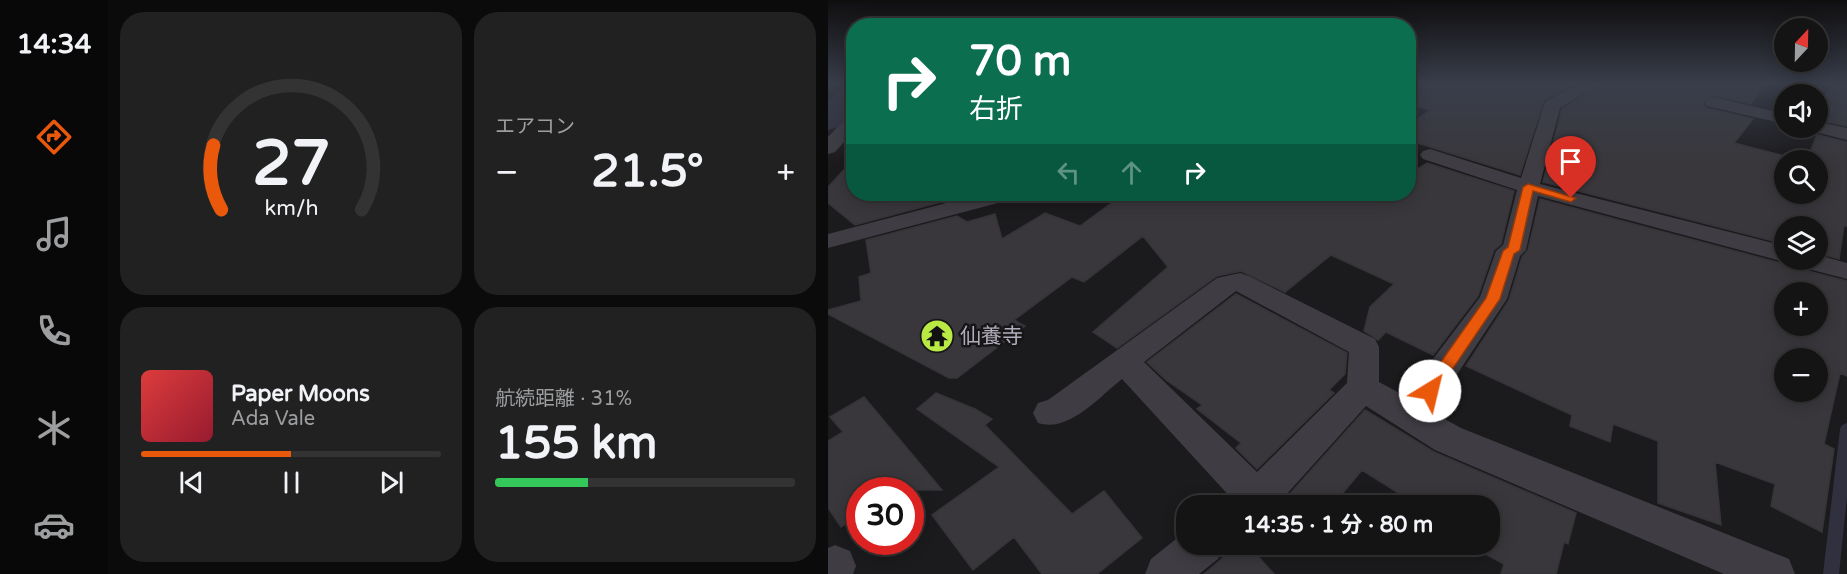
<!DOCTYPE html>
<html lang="ja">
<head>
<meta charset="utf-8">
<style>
	:root { --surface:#141415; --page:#212122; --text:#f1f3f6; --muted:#9d9ea0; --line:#333334; --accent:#ea580c }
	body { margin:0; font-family:"Varela Round","Noto Sans JP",sans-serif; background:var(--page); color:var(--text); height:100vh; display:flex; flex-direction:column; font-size:22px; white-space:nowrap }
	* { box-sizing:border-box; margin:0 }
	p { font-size:20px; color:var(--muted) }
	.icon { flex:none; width:33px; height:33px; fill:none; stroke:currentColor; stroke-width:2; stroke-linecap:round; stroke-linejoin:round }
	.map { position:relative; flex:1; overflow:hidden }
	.drawer { display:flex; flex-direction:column; gap:12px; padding:12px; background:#0b0b0c; width:720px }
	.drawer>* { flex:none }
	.guide { position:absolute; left:18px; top:18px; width:570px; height:183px; border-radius:24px; box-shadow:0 3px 15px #0003,0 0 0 2px var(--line); background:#0b6e4f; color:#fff; overflow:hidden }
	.needle { width:39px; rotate:22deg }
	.controls { position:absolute; left:946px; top:18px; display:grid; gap:12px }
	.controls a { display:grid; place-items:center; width:54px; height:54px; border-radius:50%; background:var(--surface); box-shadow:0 3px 15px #0003,0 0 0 2px var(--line); font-size:30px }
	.speed { position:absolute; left:18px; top:477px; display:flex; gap:12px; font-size:30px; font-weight:700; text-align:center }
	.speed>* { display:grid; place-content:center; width:78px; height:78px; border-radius:50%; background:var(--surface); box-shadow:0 3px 15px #0003,0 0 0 2px var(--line); line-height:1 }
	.speed .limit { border:9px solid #d22; background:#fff; color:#111 }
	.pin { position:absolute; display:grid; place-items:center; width:51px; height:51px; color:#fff; margin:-62px -26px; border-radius:50% 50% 50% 0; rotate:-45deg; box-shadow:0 0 6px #0007 }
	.pin .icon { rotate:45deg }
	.me { position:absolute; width:66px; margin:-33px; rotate:36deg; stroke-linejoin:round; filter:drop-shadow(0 0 4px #0008) }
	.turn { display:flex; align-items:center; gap:21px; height:126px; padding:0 24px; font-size:27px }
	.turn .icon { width:78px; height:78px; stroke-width:2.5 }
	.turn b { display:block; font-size:42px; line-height:51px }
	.lanes { display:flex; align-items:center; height:57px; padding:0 24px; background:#0003; justify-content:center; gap:30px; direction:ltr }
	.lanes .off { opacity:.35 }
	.big { font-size:45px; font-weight:700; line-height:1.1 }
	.drawer .card { flex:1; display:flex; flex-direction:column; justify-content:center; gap:9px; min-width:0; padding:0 21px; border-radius:24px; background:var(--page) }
	.drawer .dial { align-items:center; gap:0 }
	.dial svg { height:156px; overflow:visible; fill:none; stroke:var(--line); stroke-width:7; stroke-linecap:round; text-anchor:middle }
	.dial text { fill:var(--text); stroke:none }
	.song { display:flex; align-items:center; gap:18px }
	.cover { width:72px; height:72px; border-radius:9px; background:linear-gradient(135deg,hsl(0 70% 55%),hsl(350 70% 35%)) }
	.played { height:6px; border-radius:3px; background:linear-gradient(90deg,var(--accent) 50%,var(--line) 50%) }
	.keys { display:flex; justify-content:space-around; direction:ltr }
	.heat { display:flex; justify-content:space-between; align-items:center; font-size:33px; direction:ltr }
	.charge { height:9px; border-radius:4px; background:linear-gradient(90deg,#34c759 31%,var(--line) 0) }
	.drawer .tiles { flex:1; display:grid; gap:12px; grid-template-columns:repeat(2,1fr) }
	.trip { position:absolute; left:348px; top:495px; width:324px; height:60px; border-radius:24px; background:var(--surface); box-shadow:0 3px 15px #0003,0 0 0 2px var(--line); font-weight:700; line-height:60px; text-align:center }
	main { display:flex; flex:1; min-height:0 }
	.tabs { display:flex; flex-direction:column; width:108px; justify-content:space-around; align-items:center; background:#080808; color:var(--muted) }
	.tabs .icon { width:42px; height:42px }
	.tabs .selected { color:var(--accent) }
	.tabs b { font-size:27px; color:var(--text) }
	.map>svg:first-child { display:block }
</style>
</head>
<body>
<main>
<nav class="tabs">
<b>14:34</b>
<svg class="icon selected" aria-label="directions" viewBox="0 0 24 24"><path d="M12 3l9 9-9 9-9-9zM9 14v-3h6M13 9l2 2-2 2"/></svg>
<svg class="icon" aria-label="music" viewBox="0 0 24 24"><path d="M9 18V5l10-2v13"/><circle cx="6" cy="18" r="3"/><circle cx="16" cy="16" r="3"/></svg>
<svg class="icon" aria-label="phone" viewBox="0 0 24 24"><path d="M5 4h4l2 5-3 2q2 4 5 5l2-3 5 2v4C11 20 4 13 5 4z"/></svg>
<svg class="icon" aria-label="climate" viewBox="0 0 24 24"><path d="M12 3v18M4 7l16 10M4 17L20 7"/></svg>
<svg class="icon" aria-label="car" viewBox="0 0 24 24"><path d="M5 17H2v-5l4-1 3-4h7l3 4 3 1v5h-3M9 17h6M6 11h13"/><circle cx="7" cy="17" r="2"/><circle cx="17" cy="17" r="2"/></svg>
</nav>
<section class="drawer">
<div class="tiles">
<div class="card dial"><svg viewBox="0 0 100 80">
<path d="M14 69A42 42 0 1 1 86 69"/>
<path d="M14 69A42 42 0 0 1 10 36" stroke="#ea580c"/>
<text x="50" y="56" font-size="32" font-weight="700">27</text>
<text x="50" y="72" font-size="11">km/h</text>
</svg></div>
<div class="card"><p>エアコン</p>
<div class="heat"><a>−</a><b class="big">21.5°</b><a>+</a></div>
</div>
<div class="card">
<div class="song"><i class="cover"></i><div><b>Paper Moons</b><p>Ada Vale</p></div></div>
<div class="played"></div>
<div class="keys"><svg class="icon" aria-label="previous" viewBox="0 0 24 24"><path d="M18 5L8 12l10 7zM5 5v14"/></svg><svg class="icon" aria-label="pause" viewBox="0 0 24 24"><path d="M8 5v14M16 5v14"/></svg><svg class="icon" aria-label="next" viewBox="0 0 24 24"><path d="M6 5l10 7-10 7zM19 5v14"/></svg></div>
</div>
<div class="card"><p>航続距離 · 31%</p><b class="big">155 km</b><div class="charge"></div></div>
</div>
</section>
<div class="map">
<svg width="1019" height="574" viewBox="0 0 1019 574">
	<rect width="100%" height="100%" fill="#1b1a1c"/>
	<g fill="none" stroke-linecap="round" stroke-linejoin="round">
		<path fill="#31303f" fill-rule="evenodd" d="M1019 423V497L1011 574H995L1012 429 1014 425Z"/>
		<path fill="#31303f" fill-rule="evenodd" d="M26 87V117L14 126 0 130V100L13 90Z"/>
	</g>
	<path fill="#39373b" stroke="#363438" stroke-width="1.5" fill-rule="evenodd" d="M580 84H747L716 100 692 175 580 140V125L602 110 580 104Z
		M774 84H936L923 104 886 95 875 103 878 108 925 119 906 143 972 160H957V194H990V160H979L989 135 1019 142V226H1016L1011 259 990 253V226H957V244L715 182 734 109Z
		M1002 84H1019V126L990 120V112Z
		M26 159V194H94L109 203 27 225 0 203V187Z
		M599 163 686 191 673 244 666 250 650 296 605 355 558 332 550 340 536 331 542 307 566 284 503 255 457 292 413 271 389 276 289 348 265 332 340 267 315 236 256 282 244 277 186 320 197 326 129 378H121L0 314V310L33 301 31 277 43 273 38 240 129 216 139 222 167 214 174 239 217 213 252 226 296 194H580V175Z
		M712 199 956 264 965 263 968 268 1019 281V376L1012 373 996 444 1006 449 994 532 943 506 947 484 887 462 893 525 830 503V441L785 424 782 442 742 426 744 415 638 366 681 300 694 257 700 250ZM957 292H990V326H957ZM957 358H990V392H957Z
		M408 294 519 353 517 374 501 390 506 393 429 469 408 448 413 443 369 409 374 405 338 380 319 362Z
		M108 393 147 409 164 419 157 425 244 514 276 491 314 538 269 574H214L186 537 145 570 104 515 171 467 89 409Z
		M36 397 114 490H32V515L13 527 0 508V441L15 432 2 417Z
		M537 410 606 452 748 513 740 544 736 542 728 574H673L676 564 639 544H662V506H591L534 470 504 506H451Z
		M411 544H419L446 574H376Z"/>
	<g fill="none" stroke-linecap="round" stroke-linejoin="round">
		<path fill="#3f3d43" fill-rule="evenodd" d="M752 84H772L732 108 712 184 957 246V260H990V255L1019 263V279L969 266 966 260 957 262 710 196 698 250 692 256 679 299 604 412 633 428 961 559 967 574H896L607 450 538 406 448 506H403L405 500 294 379C271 397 241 433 210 423L205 413 210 403 220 400 389 278 412 273 421 276 547 339 551 347V382L577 396 652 297 668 251 675 245 689 190 595 159 592 155 595 151 602 149 693 178 716 105 718 101ZM408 291 521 352 519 383 429 472 316 362Z
			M885 97 957 114V124L879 106 877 102Z
			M26 115V131L7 152 0 154V137L20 116Z
			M990 122 1019 128V140L984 131 981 128H990Z
			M153 194H188L185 199 0 248V234Z
			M358 531V544H395L390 559 371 574H317L323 559Z
			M7 545 22 551 28 566 25 574H0V548Z"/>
	</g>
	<linearGradient id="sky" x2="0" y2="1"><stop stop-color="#0f0e0f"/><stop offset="0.51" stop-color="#393e4b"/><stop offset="1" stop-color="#393e4b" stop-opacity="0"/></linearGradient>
	<rect width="1019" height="164" fill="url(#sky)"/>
	<path fill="#ea580c" stroke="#983908" stroke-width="1.5" d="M700 184 748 198 743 202 705 191 692 250 686 254 672 299 607 395 602 397 596 395 593 391 596 386 658 298 675 251 680 247 695 187Z"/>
	<defs>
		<g id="temple-disc" transform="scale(1.725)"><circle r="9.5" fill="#b9ea44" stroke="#161517"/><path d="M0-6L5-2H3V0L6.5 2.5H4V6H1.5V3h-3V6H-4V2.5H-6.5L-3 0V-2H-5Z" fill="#111"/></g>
	</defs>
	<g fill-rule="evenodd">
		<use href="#temple-disc" x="109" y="336"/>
	</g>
	<g text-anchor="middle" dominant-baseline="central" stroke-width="5" stroke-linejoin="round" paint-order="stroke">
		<g font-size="21" fill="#b1adbb" stroke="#161517" text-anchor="start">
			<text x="132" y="336">仙養寺</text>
		</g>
	</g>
</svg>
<div class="controls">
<a><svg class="needle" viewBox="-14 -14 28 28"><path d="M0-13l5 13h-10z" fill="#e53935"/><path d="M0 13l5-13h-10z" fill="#9d9ea0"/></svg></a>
<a><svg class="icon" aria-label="sound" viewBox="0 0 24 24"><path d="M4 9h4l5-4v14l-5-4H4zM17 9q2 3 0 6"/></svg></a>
<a><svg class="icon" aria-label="search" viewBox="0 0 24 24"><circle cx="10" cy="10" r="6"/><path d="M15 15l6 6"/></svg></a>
<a><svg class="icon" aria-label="layers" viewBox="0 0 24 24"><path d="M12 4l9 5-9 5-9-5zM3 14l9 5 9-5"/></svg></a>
<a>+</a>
<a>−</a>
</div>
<div class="speed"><div class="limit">30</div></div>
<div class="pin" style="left:743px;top:198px;background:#d93025"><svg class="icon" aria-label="arrive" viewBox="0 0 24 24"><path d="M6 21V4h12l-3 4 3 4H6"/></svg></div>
<svg class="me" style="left:602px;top:391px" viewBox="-20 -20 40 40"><circle r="19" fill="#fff"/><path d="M0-13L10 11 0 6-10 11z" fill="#ea580c"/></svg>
<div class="trip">14:35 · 1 分 · 80 m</div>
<div class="guide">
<div class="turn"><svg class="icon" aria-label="right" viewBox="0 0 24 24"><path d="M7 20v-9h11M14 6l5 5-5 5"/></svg><div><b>70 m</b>右折</div></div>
<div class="lanes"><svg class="icon off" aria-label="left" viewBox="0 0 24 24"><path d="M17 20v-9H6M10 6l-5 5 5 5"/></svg><svg class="icon off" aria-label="ahead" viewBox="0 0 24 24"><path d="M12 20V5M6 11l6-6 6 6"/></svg><svg class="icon" aria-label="right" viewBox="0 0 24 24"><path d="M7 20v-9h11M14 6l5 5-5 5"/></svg></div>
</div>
</div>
</main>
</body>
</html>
